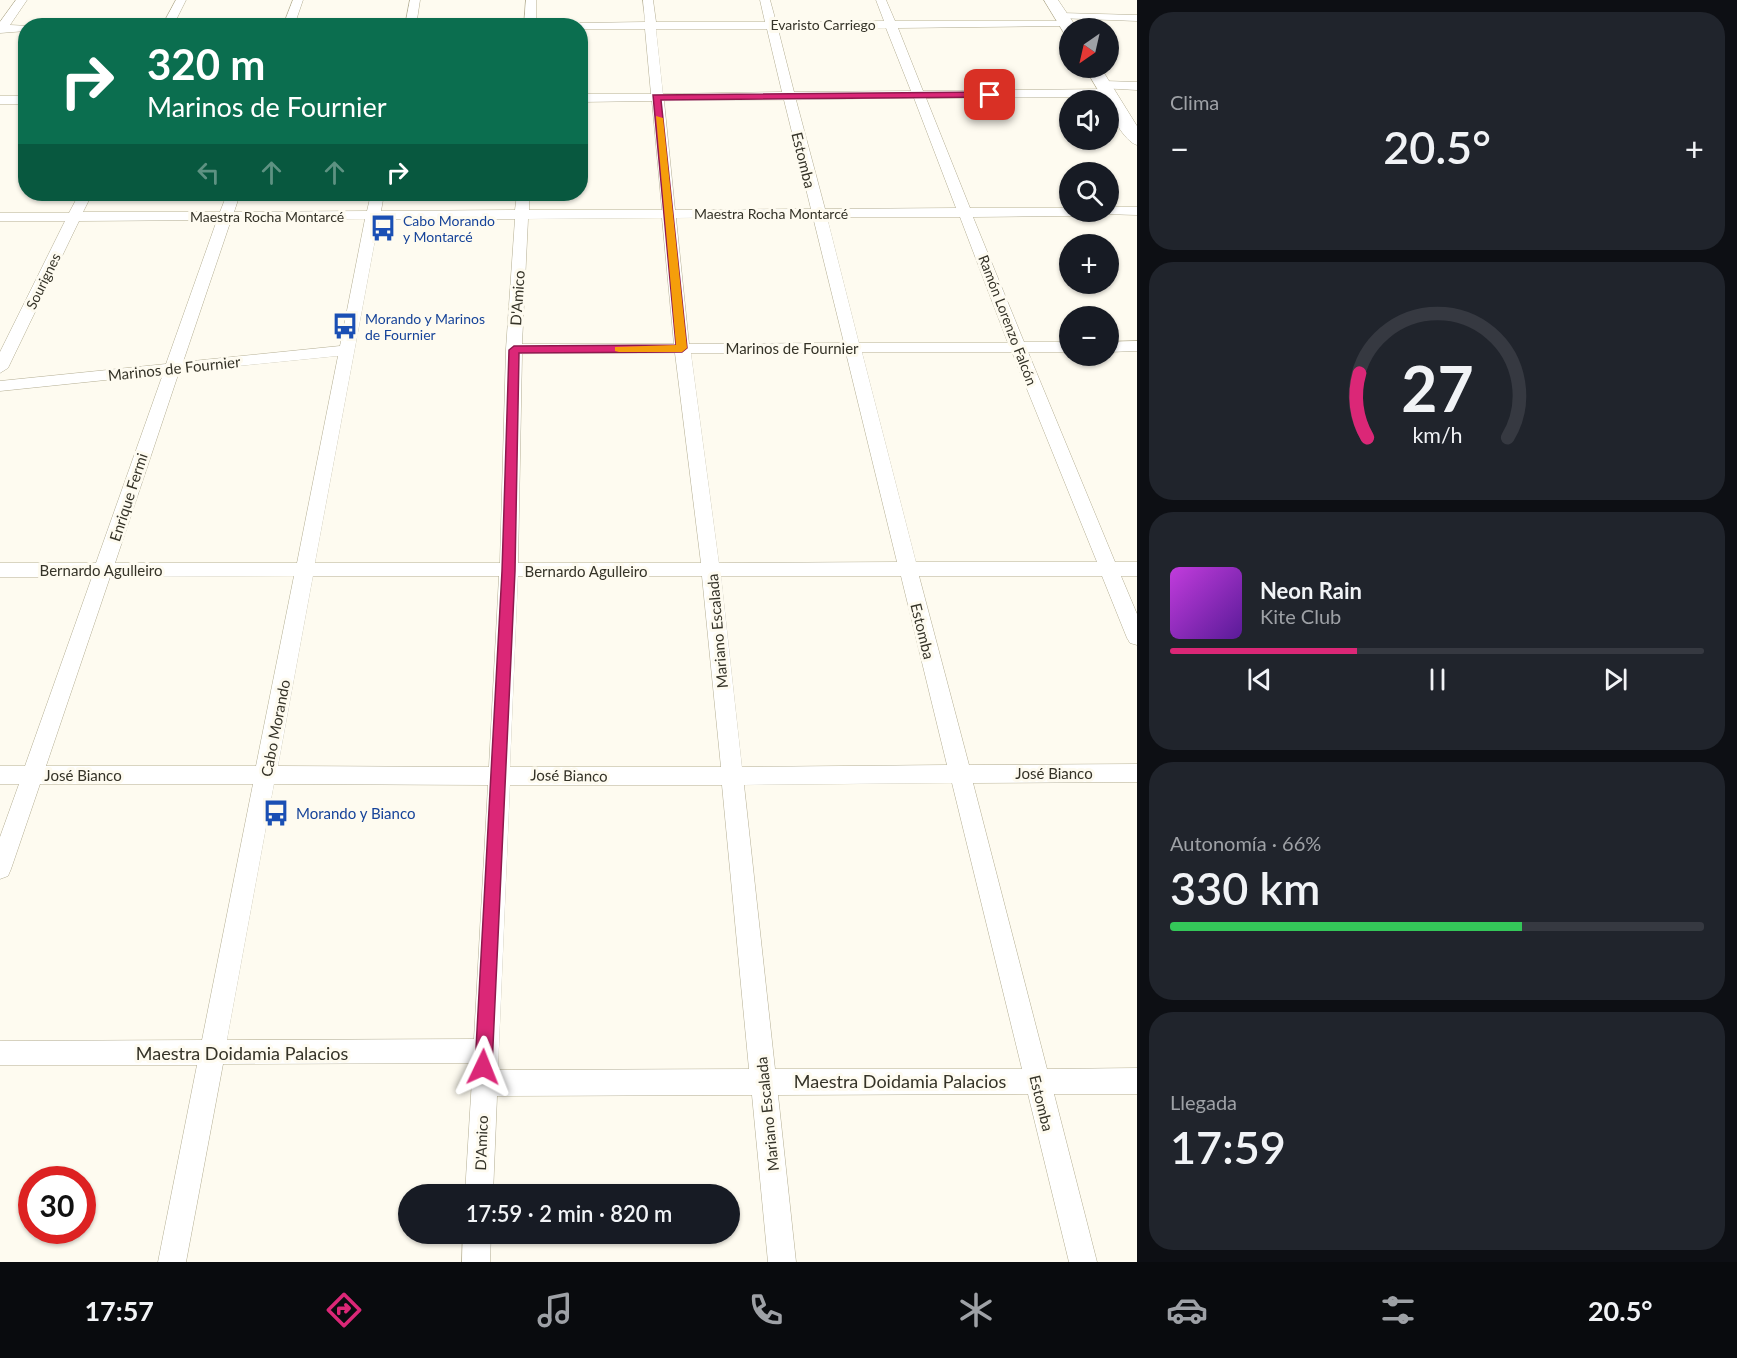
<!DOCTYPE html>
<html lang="es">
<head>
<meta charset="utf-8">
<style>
	:root { --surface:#171b24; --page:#20242c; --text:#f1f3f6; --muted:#9ea1a6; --line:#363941; --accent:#db2777 }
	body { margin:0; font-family:Lato,sans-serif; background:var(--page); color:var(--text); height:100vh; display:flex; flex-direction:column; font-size:22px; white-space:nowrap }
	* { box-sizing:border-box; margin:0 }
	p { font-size:20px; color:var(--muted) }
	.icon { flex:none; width:33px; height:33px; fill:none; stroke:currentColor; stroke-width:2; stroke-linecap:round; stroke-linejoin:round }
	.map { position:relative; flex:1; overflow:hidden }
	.drawer { display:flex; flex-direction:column; gap:12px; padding:12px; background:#0d0f14; width:600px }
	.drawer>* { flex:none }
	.top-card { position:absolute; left:18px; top:18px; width:570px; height:183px; border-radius:24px; box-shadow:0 2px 4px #0004; background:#0b6e4f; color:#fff; overflow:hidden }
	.needle { width:39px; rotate:214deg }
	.fabs { position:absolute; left:1059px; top:18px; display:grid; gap:12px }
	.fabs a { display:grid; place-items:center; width:60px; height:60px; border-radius:50%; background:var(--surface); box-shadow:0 2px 4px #0004; font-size:30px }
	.speed { position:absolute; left:18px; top:1166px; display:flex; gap:12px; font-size:30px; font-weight:700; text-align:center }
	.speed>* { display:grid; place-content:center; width:78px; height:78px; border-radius:50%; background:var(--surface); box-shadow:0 2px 4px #0004; line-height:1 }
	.speed .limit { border:9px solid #d22; background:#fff; color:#111 }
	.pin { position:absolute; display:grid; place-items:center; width:51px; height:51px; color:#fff; margin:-26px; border-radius:12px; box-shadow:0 3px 9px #0006 }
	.me { position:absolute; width:66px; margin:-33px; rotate:2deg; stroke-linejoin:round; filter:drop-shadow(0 0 4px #0008) }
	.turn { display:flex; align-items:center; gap:21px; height:126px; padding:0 30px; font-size:27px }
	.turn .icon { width:78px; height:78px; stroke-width:2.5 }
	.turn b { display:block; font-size:42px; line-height:51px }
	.lanes { display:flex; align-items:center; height:57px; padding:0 30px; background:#0003; justify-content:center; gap:30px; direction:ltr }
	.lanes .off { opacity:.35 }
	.big { font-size:45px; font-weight:600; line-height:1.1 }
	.drawer .widget { flex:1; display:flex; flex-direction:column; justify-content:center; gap:9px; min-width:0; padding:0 21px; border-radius:24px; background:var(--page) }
	.drawer .dial { align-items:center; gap:0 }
	.dial svg { height:156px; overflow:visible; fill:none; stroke:var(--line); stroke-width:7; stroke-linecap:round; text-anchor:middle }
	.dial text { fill:var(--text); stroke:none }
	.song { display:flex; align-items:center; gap:18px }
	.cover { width:72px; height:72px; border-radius:9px; background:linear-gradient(135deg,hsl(290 70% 55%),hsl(270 70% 35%)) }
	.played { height:6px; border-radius:3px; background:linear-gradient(90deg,var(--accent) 35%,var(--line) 35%) }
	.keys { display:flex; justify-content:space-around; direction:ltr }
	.heat { display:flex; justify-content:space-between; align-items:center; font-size:33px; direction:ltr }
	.charge { height:9px; border-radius:4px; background:linear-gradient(90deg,#34c759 66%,var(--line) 0) }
	.trip { position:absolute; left:398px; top:1184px; width:342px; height:60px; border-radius:30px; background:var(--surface); box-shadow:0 2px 4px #0004; font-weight:600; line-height:60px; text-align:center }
	.dock { display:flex; height:96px; justify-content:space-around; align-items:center; background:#090b0e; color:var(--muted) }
	.dock .icon { width:42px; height:42px }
	.dock .selected { color:var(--accent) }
	.dock b { font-size:27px; color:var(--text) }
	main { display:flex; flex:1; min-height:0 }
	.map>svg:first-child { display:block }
</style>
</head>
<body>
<main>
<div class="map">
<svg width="1137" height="1262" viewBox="0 0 1137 1262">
	<rect width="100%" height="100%" fill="#fefbf0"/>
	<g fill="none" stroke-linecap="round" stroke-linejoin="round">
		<g stroke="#b4ae93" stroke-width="1">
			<path id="street" d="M16 0H27L10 25 29 26H26V31L0 33V22Z
				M176 0H186L173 26H162Z
				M293 0H303L294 26H283Z
				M410 0H420L416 26H405Z
				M526 0H536V26H524Z
				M643 0H653L656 22H765L760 0H770L776 22 884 21 876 0H886L895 21H1065L1071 24 1069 26 898 28 923 91 1109 89 1115 93 1109 97 926 98 970 208H1070V212H1081L1074 216 973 217 1024 342H1070V352H1028L1115 562H1137V576H1121L1137 614V645L1130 643 1127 638 1102 576H919L969 765 1137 764V782L973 783 1047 1069 1137 1068V1094H1054L1097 1262H1069L1028 1094 778 1095 796 1262H768L752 1095 497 1096 493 1194H465L473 1063 223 1064 186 1262H158L197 1065H0V1041L202 1040 253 784H40L11 869 8 876 0 879V837L19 784H0V766H25L92 577H0V563H96L163 374 0 391V381L166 364 217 220 79 221 8 368 0 373V352L65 221H0V213H69L79 194H92L83 212H220L227 194H240L234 212 367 211 371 194H384L381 211 515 210 517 194H529V210H662L652 101 580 102V94H651L645 29H580V26H575L580 23 645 22ZM886 28 911 91 794 92 778 29ZM656 29H767L782 92 663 94ZM914 98 956 208 825 209 796 100ZM784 100 811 209 675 210 664 101ZM813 217 844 343 689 344 676 218ZM827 217H960L1008 343H859ZM662 218 674 344H522L528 219ZM365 219 340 346 183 362 231 220ZM379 219H515L506 349 500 563H315ZM862 352H1012L1097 562H916ZM675 353 701 563H518L522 354ZM691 353H846L897 562 719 563ZM338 356 297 563H115L179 372ZM294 576 256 766H46L110 577ZM313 576H499L489 767 278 766ZM518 576H702L721 767H510ZM721 576H901L947 765 742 767ZM952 783 1022 1069H775L744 785ZM274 784 488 785 474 1039 227 1040ZM510 785H722L749 1069 498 1070Z
				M1061 13 1137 15V21L1057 18 1055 16Z
				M1104 81 1137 82V90L1100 88V82Z
				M0 96H26V104H0Z
				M1108 207H1137V215L1103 214 1101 212H1108Z
				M1137 341V351L1108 352V342Z
				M463 1233H491L490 1262H462Z"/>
		</g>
		<g stroke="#b4ae93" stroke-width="1">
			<path id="secondary" d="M1044 0H1058L1077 28H1070V35L1064 33Z
				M1085 68H1101L1137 126V145C1125 142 1108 113 1108 100H1104Z"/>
		</g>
		<use href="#street" fill="#fff" fill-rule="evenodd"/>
		<use href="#secondary" fill="#fff" fill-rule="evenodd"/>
	</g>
	<path fill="#db2777" stroke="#8e194d" stroke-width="1.5" d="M990 92 993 97 661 100 687 348 682 352 519 353 515 571 492 1067 490 1073 483 1076 477 1073 475 1067 502 571 509 350 514 346 676 345 653 95Z"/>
	<path fill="#f59e0b" d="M656 116 663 118 687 348 682 352H619L615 351V347L676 345Z"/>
	<defs>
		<g id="bus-bare" transform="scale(2.07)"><path d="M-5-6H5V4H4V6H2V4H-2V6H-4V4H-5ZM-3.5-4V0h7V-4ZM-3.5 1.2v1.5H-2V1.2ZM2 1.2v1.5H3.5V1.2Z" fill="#1a4fb4" stroke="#fefbf0" stroke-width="2.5" paint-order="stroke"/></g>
	</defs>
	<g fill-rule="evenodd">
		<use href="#bus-bare" x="383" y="228"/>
		<use href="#bus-bare" x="345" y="326"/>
		<use href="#bus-bare" x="276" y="813"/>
	</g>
	<g text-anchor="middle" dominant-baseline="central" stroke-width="6" stroke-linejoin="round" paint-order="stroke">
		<g font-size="14" fill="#353328" stroke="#fefbf0">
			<text x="823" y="24">Evaristo Carriego</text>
			<text x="771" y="213">Maestra Rocha Montarcé</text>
			<text x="267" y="216">Maestra Rocha Montarcé</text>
			<text transform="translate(43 281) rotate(-64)">Sourignes</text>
			<text transform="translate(1008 320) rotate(69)">Ramón Lorenzo Falcón</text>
		</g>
		<g font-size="14" fill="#164399" stroke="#fefbf0" text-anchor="start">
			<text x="403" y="220">Cabo Morando<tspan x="403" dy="16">y Montarcé</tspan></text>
			<text x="365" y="318">Morando y Marinos<tspan x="365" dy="16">de Fournier</tspan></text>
		</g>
		<g font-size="15" fill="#353328" stroke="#fefbf0">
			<text transform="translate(804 160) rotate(76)">Estomba</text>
			<text transform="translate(517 298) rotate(-86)">D'Amico</text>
			<text x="792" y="348">Marinos de Fournier</text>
			<text transform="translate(174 368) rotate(-6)">Marinos de Fournier</text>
			<text transform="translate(128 497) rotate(-72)">Enrique Fermi</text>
			<text x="101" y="570">Bernardo Agulleiro</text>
			<text x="586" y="571">Bernardo Agulleiro</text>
			<text transform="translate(717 631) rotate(-95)">Mariano Escalada</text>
			<text transform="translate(923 631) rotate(76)">Estomba</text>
			<text transform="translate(275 728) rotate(-79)">Cabo Morando</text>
			<text x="1054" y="773">José Bianco</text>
			<text x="83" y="775">José Bianco</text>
			<text transform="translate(569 775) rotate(1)">José Bianco</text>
			<text transform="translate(1042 1103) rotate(76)">Estomba</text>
			<text transform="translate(767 1114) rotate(-96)">Mariano Escalada</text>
			<text transform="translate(481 1143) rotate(-88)">D'Amico</text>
		</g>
		<g font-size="15" fill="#164399" stroke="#fefbf0" text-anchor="start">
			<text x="296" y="813">Morando y Bianco</text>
		</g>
		<g font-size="18" fill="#353328" stroke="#fefbf0">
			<text x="242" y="1053">Maestra Doidamia Palacios</text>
			<text x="900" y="1081">Maestra Doidamia Palacios</text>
		</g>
	</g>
</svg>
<div class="fabs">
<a><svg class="needle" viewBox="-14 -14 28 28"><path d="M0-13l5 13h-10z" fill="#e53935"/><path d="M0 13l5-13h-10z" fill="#9ea1a6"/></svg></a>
<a><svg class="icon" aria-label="sound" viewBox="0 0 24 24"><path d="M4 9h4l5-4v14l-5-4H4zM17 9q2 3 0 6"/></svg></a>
<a><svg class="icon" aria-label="search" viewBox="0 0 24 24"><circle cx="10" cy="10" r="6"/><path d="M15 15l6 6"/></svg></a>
<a>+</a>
<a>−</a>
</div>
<div class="speed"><div class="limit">30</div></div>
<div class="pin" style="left:990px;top:95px;background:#d93025"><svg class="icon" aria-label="arrive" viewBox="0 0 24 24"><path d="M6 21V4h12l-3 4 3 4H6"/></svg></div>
<svg class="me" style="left:483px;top:1067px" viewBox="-20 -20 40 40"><path d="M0-17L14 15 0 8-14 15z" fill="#db2777" stroke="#fff" stroke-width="4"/></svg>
<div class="trip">17:59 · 2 min · 820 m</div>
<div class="top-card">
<div class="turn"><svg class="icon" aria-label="right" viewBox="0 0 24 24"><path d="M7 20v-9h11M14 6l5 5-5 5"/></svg><div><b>320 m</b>Marinos de Fournier</div></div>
<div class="lanes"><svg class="icon off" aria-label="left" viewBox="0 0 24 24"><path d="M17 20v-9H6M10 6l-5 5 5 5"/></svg><svg class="icon off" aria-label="ahead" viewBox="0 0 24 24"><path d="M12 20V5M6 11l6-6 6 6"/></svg><svg class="icon off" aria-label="ahead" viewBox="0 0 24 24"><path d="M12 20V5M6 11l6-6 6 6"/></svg><svg class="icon" aria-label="right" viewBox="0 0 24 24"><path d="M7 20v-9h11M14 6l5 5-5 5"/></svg></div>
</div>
</div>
<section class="drawer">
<div class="widget"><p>Clima</p>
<div class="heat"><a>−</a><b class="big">20.5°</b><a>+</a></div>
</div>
<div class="widget dial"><svg viewBox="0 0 100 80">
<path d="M14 69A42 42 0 1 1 86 69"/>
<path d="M14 69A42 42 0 0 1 10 36" stroke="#db2777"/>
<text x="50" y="56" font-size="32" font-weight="700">27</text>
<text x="50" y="72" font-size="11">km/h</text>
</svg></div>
<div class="widget">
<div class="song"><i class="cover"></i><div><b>Neon Rain</b><p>Kite Club</p></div></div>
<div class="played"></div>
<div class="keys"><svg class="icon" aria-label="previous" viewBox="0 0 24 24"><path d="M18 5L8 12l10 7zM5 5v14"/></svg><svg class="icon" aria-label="pause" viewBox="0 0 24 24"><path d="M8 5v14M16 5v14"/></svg><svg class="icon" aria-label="next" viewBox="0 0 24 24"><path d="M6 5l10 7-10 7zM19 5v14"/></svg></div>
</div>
<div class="widget"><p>Autonomía · 66%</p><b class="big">330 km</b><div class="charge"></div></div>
<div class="widget"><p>Llegada</p><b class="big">17:59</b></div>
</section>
</main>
<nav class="dock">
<b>17:57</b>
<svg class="icon selected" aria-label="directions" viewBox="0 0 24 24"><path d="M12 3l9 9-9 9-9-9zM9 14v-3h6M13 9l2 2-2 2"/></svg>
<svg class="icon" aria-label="music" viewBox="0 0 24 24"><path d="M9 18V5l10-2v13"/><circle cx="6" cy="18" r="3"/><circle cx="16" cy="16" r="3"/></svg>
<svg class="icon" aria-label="phone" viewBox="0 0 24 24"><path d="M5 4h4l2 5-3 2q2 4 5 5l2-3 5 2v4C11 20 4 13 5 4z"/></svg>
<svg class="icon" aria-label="climate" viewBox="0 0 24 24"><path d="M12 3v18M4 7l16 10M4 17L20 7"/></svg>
<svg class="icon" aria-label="car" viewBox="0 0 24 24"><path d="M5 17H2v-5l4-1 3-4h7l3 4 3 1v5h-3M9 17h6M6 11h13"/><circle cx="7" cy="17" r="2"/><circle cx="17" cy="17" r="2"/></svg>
<svg class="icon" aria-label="filters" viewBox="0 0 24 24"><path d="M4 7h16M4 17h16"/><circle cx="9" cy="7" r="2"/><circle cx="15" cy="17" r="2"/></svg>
<b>20.5°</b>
</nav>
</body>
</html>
